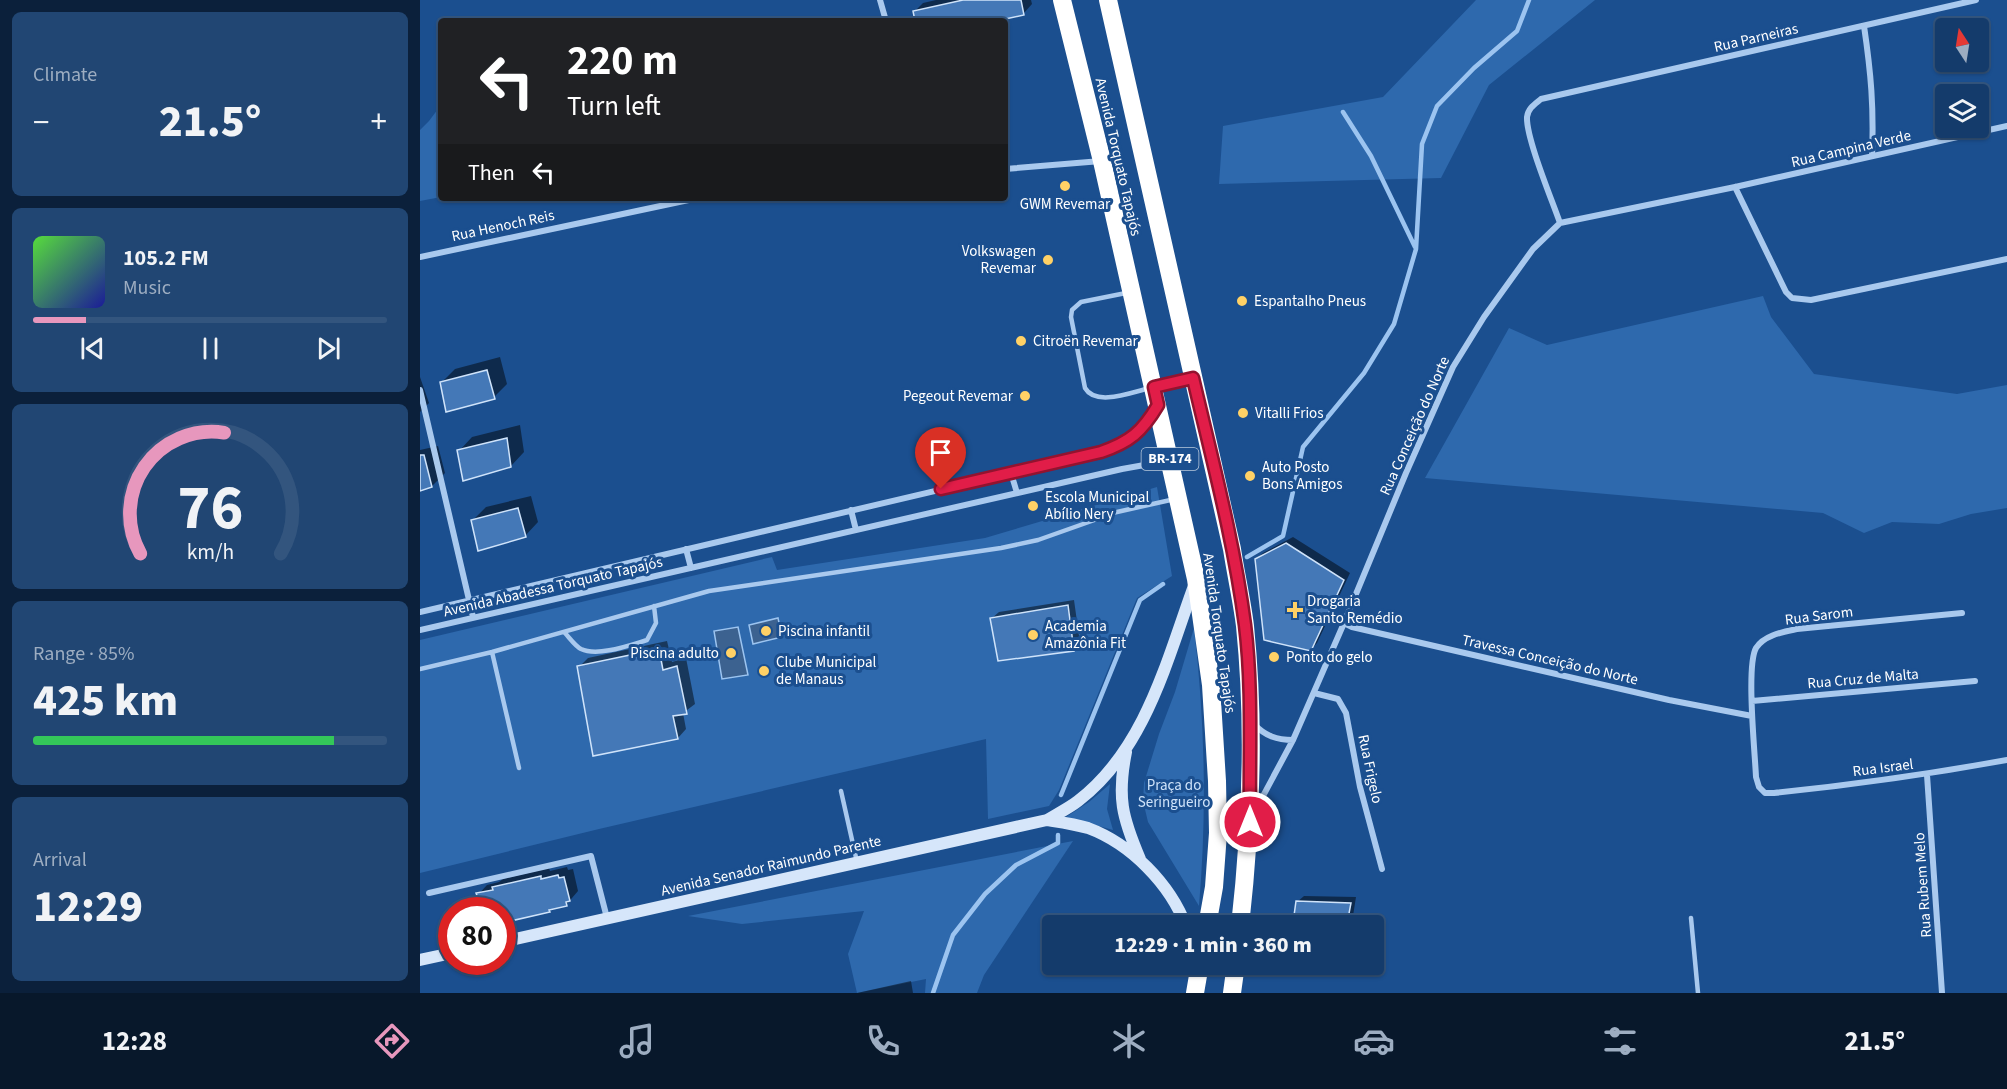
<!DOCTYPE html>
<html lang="en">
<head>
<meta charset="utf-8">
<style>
	:root { --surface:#143b6b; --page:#214673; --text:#f1f3f6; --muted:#9dadc1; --line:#33557e; --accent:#e797bd }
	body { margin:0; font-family:"Source Sans 3",sans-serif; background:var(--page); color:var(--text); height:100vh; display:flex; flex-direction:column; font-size:22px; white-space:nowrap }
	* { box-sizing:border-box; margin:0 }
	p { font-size:20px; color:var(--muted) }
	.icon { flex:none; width:33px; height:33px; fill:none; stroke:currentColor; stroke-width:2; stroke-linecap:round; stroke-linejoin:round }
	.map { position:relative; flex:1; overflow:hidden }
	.details { display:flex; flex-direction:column; gap:12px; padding:12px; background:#0b203b; width:420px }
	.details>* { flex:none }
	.hud { position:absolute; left:18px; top:18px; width:570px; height:183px; border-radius:6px; box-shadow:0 2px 4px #0004,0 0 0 2px var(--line); background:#202124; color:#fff; overflow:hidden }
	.needle { width:39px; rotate:348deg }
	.buttons { position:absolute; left:1515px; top:18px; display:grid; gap:12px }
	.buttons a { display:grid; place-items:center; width:54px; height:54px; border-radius:6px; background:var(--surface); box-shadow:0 2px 4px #0004,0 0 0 2px var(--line); font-size:30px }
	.speed { position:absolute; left:18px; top:897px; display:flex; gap:12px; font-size:30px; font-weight:700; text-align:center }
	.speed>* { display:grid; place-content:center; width:78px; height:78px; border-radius:50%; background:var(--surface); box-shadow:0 2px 4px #0004,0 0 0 2px var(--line); line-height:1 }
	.speed .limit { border:9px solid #d22; background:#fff; color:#111 }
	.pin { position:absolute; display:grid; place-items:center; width:51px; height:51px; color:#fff; margin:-62px -26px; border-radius:50% 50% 50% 0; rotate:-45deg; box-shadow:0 0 6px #0007 }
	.pin .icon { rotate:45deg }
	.me { position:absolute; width:66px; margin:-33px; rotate:0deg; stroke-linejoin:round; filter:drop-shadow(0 0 4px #0008) }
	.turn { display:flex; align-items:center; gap:21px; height:126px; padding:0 30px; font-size:27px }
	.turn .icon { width:78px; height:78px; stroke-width:2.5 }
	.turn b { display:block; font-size:42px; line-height:51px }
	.then { display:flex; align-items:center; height:57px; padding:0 30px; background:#0003; gap:12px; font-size:22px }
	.big { font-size:45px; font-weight:800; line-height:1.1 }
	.details .tile { flex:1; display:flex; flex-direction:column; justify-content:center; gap:9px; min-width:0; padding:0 21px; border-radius:9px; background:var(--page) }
	.details .dial { align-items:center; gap:0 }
	.dial svg { height:156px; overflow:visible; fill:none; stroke:var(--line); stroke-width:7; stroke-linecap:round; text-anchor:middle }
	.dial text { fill:var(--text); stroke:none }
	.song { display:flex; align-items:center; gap:18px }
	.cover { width:72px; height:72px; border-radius:9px; background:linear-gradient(135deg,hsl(110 70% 55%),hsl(240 70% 35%)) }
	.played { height:6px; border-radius:3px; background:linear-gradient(90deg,var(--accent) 15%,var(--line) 15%) }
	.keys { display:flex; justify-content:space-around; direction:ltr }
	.heat { display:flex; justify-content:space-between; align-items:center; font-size:33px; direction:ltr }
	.charge { height:9px; border-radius:4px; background:linear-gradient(90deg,#34c759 85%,var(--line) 0) }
	.trip { position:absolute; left:622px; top:915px; width:342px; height:60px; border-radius:6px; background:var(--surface); box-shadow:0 2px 4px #0004,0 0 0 2px var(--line); font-weight:800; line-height:60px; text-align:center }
	.tab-bar { display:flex; height:96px; justify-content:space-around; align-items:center; background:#08182b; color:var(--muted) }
	.tab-bar .icon { width:42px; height:42px }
	.tab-bar .current { color:var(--accent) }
	.tab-bar b { font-size:27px; color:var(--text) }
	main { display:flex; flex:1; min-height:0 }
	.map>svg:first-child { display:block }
</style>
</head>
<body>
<main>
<section class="details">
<div class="tile"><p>Climate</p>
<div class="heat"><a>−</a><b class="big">21.5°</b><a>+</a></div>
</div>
<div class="tile">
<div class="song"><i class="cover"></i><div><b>105.2 FM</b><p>Music</p></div></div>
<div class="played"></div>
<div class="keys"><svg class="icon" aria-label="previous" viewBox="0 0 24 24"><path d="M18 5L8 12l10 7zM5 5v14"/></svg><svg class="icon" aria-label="pause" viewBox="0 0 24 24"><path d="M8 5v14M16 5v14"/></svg><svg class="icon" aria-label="next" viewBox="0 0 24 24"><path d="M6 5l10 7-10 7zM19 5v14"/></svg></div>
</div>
<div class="tile dial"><svg viewBox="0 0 100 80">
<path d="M14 69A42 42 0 1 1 86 69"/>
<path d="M14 69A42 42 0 0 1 57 7" stroke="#e797bd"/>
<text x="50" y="56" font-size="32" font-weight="700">76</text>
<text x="50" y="72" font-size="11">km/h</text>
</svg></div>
<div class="tile"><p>Range · 85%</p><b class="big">425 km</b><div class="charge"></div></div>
<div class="tile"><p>Arrival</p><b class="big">12:29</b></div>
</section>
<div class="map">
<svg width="1587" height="993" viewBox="0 0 1587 993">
	<rect width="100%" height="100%" fill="#1b4f8f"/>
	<path fill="#2e69ad" d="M1056 0H1175L1069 85 1021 178 799 184 803 126 963 97Z
		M21 105V197L0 201V130L9 121Z
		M1343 296 1351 317 1394 374 1537 394 1587 385V508L1551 514 1519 524 1472 522 1444 533 1403 513 1005 478 1089 328 1127 345Z
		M737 487 752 576 717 598 639 790 629 806 568 819 566 739 179 829 0 873V640L352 557 357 570 565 538Z
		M774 628C785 721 787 813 779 906L728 822 723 801 724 783 739 734 755 692Z
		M690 784 687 809 693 830 646 817 669 802Z
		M653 841 564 975 557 993H505L506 979 437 993 428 954 444 911 322 924 268 916Z"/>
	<path fill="#3c6290" stroke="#9cc4f0" stroke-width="1.5" d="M358 618 362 637 333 644 329 625Z
		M318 627 328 675 302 679 294 631Z"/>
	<path fill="#0007" d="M516 0H611L612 4 604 13 570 21H496L494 12 503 3Z
		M80 357 87 384 74 397 22 382 35 369Z
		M0 377 9 403 0 412Z
		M100 425 104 452 91 466 39 451 52 437Z
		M18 446 25 473 12 486 0 489V450Z
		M111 496 118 522 105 536 53 520 66 507Z
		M873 537 930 573 897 643 890 650 836 559 843 553Z
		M654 600 660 643 653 650 572 618 579 612Z
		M247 641 252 662 266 658 275 704 263 713 266 729 258 738 159 667 168 658Z
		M147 867 148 870 153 869 158 891 146 905 116 914 58 910 54 899 67 885 79 882 83 879 129 868 130 871Z
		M884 896 936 897 933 916 927 923 877 902Z
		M491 981 493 993H437Z"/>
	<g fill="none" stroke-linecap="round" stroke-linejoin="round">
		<path stroke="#9cc4f0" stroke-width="4.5" d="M923 112 951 156 995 247
			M827 557 863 536 883 447 944 373 974 324 996 249 1002 144 1017 106 1054 68 1097 31 1109 0
			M641 795 720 600 743 584
			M513 993 533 935 565 894 596 865 638 843V835"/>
	</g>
	<path fill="#4478b7" stroke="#cfe3fa" stroke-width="1.5" d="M543 0H601L604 15 576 21H495L493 11Z
		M67 370 75 399 26 412 20 382Z
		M87 438 91 467 43 481 37 450Z
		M0 455H4L12 487 0 491Z
		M98 508 106 537 58 551 51 520Z
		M866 543 924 580 891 651 844 640 835 559Z
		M648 605 654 651 578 661 570 618Z
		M239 649 243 670 257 666 267 714 253 716 258 739 173 756 157 666Z
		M138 875 139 878 144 877 150 901 146 902 147 906 129 910 130 912 82 923V910H56L53 899 58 898 56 893 73 890 72 887 121 876V879Z
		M876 901 931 903 927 924 873 923Z"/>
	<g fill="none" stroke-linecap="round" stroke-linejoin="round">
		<path stroke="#a9c9ee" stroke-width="4.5" d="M706 293 661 302 652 310 651 317 665 388C676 407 712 392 730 388
			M738 386 770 378
			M144 632C149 637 155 646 161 649 178 657 210 645 227 640L236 623 234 606
			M72 652 99 768
			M0 669 72 652 289 591 581 548 618 540 697 512 755 499
			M421 791 437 862
			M1271 918 1278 993"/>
		<path stroke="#a9c9ee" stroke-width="6" d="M460 0 466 21
			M1444 26C1451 73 1454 108 1452 156
			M585 169 681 161
			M1315 187 1366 292 1372 298 1391 300 1587 259
			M1140 223C1132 200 1106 138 1107 117 1108 108 1115 104 1121 99L1556 0
			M0 257 278 198
			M0 390 53 617
			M591 473 597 493
			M431 510 436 530
			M266 549 271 568
			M0 612 681 452C705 444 721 433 734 411
			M1542 613 1377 629C1363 632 1344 635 1336 648 1326 666 1335 753 1336 777L1339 787 1345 793H1354C1432 785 1510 774 1587 760
			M924 623 932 627 1249 700 1332 716
			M0 630 702 469 730 464H749
			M894 693 918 699 926 713 940 787 962 869
			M1332 701 1555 681
			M834 724C845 736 857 740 873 740
			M1507 775 1522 993
			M835 811 873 740 924 623 986 473 1033 367 1064 317 1113 249 1140 223 1315 187 1587 126
			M9 893 171 856 187 918"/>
		<path stroke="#d6e6fa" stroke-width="12" d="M706 752C697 797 702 817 720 859
			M627 820C640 822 655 824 668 828 711 844 750 884 766 926
			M82 942 627 820C637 814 649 808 658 801 726 749 747 659 775 583
			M0 960 32 953"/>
		<path stroke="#fff" stroke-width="18" d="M642 0 682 161 776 579 791 685 797 781 798 833 794 887 787 926
			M688 0 812 549C816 575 822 601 825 626 835 724 831 828 820 926
			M775 993 780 964
			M812 993 816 964"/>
	</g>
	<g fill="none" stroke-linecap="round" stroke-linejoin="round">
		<g stroke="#92132f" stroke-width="15">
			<path id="route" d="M521 489 681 452C710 442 722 432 738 405L734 387 773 378C792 459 814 541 825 625 833 689 829 757 830 822"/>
		</g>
		<use href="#route" stroke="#e11d48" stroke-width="10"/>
	</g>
	<g fill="#ffd166" stroke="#1b4f8f" stroke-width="2">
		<circle cx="645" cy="186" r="6"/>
		<circle cx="628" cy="260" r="6"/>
		<circle cx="822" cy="301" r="6"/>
		<circle cx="601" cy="341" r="6"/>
		<circle cx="605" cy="396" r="6"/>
		<circle cx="823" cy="413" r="6"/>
		<circle cx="830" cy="476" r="6"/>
		<circle cx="613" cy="506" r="6"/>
		<path d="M872 601h6v6h6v6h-6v6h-6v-6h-6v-6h6z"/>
		<circle cx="346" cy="631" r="6"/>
		<circle cx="613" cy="635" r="6"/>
		<circle cx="311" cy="653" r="6"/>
		<circle cx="854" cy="657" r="6"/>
		<circle cx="344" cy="671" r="6"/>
	</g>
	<g text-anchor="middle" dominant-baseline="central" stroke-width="6" stroke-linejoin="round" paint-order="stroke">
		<rect fill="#1b4f8f" stroke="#bbcadd" stroke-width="1.5" x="721.5" y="448" width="57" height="22" rx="4.5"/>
		<g font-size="14" font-weight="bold" fill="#fff">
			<text x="750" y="459">BR-174</text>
		</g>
		<g font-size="15" fill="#fff" stroke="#1b4f8f">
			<text transform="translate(1336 38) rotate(-13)">Rua Parneiras</text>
			<text transform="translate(1431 149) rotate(-13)">Rua Campina Verde</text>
			<text transform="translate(698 157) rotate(77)">Avenida Torquato Tapajós</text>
			<text transform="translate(83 226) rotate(-12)">Rua Henoch Reis</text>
			<text transform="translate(995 426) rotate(-66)">Rua Conceição do Norte</text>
			<text transform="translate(133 587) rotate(-13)">Avenida Abadessa Torquato Tapajós</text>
			<text transform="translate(1399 616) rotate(-7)">Rua Sarom</text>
			<text transform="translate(799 633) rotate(82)">Avenida Torquato Tapajós</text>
			<text transform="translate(1130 660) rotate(13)">Travessa Conceição do Norte</text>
			<text transform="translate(1443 679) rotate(-5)">Rua Cruz de Malta</text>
			<text transform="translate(1463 768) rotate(-7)">Rua Israel</text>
			<text transform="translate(950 769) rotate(78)">Rua Frigelo</text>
			<text transform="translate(351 866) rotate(-13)">Avenida Senador Raimundo Parente</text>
			<text transform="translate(1503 885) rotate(-94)">Rua Rubem Melo</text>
		</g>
		<g font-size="15" fill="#fff" stroke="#1b4f8f" text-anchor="start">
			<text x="645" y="204" text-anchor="middle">GWM Revemar</text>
			<text x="616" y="251" text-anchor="end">Volkswagen<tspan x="616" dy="17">Revemar</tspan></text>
			<text x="834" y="301">Espantalho Pneus</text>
			<text x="613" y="341">Citroën Revemar</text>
			<text x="593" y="396" text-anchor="end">Pegeout Revemar</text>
			<text x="835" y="413">Vitalli Frios</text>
			<text x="842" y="467">Auto Posto<tspan x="842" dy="17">Bons Amigos</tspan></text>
			<text x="625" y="497">Escola Municipal<tspan x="625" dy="17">Abílio Nery</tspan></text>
			<text x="887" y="601">Drogaria<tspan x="887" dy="17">Santo Remédio</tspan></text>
			<text x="625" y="626">Academia<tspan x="625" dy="17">Amazônia Fit</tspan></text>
			<text x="358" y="631">Piscina infantil</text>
			<text x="299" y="653" text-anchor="end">Piscina adulto</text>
			<text x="866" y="657">Ponto do gelo</text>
			<text x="356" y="662">Clube Municipal<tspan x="356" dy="17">de Manaus</tspan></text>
		</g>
		<g font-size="15" fill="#cfe3fa" stroke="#1b4f8f">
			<text x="754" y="785">Praça do<tspan x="754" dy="17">Seringueiro</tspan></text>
		</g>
	</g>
</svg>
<div class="buttons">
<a><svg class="needle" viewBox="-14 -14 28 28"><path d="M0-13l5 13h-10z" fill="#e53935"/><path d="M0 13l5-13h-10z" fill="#9dadc1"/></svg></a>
<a><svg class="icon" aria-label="layers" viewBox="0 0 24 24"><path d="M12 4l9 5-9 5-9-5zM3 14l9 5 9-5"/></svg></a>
</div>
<div class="speed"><div class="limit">80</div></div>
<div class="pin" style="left:521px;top:489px;background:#d93025"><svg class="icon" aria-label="arrive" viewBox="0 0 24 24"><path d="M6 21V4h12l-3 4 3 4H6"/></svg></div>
<svg class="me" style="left:830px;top:822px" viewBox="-20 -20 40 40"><circle r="17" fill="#e11d48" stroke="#fff" stroke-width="3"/><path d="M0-11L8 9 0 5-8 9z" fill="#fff"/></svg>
<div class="trip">12:29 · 1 min · 360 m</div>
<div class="hud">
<div class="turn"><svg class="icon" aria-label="left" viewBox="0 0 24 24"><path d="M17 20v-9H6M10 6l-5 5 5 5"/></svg><div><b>220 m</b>Turn left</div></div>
<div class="then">Then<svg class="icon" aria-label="left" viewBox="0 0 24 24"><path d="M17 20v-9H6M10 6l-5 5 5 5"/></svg></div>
</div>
</div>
</main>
<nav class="tab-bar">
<b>12:28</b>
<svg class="icon current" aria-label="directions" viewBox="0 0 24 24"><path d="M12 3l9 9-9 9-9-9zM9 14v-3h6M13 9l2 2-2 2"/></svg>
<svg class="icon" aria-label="music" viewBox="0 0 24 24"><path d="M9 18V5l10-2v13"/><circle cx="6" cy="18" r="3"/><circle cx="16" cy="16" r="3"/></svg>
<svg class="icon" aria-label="phone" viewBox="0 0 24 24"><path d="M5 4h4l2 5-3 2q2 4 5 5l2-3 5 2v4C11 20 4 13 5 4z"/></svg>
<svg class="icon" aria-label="climate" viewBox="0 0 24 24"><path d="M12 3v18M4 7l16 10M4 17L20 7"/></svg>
<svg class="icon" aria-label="car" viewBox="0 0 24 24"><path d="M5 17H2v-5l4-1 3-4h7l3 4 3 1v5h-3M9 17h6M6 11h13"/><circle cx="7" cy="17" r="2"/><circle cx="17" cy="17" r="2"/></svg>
<svg class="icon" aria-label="filters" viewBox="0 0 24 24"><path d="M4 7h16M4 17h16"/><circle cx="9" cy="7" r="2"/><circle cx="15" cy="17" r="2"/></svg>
<b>21.5°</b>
</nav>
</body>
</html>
